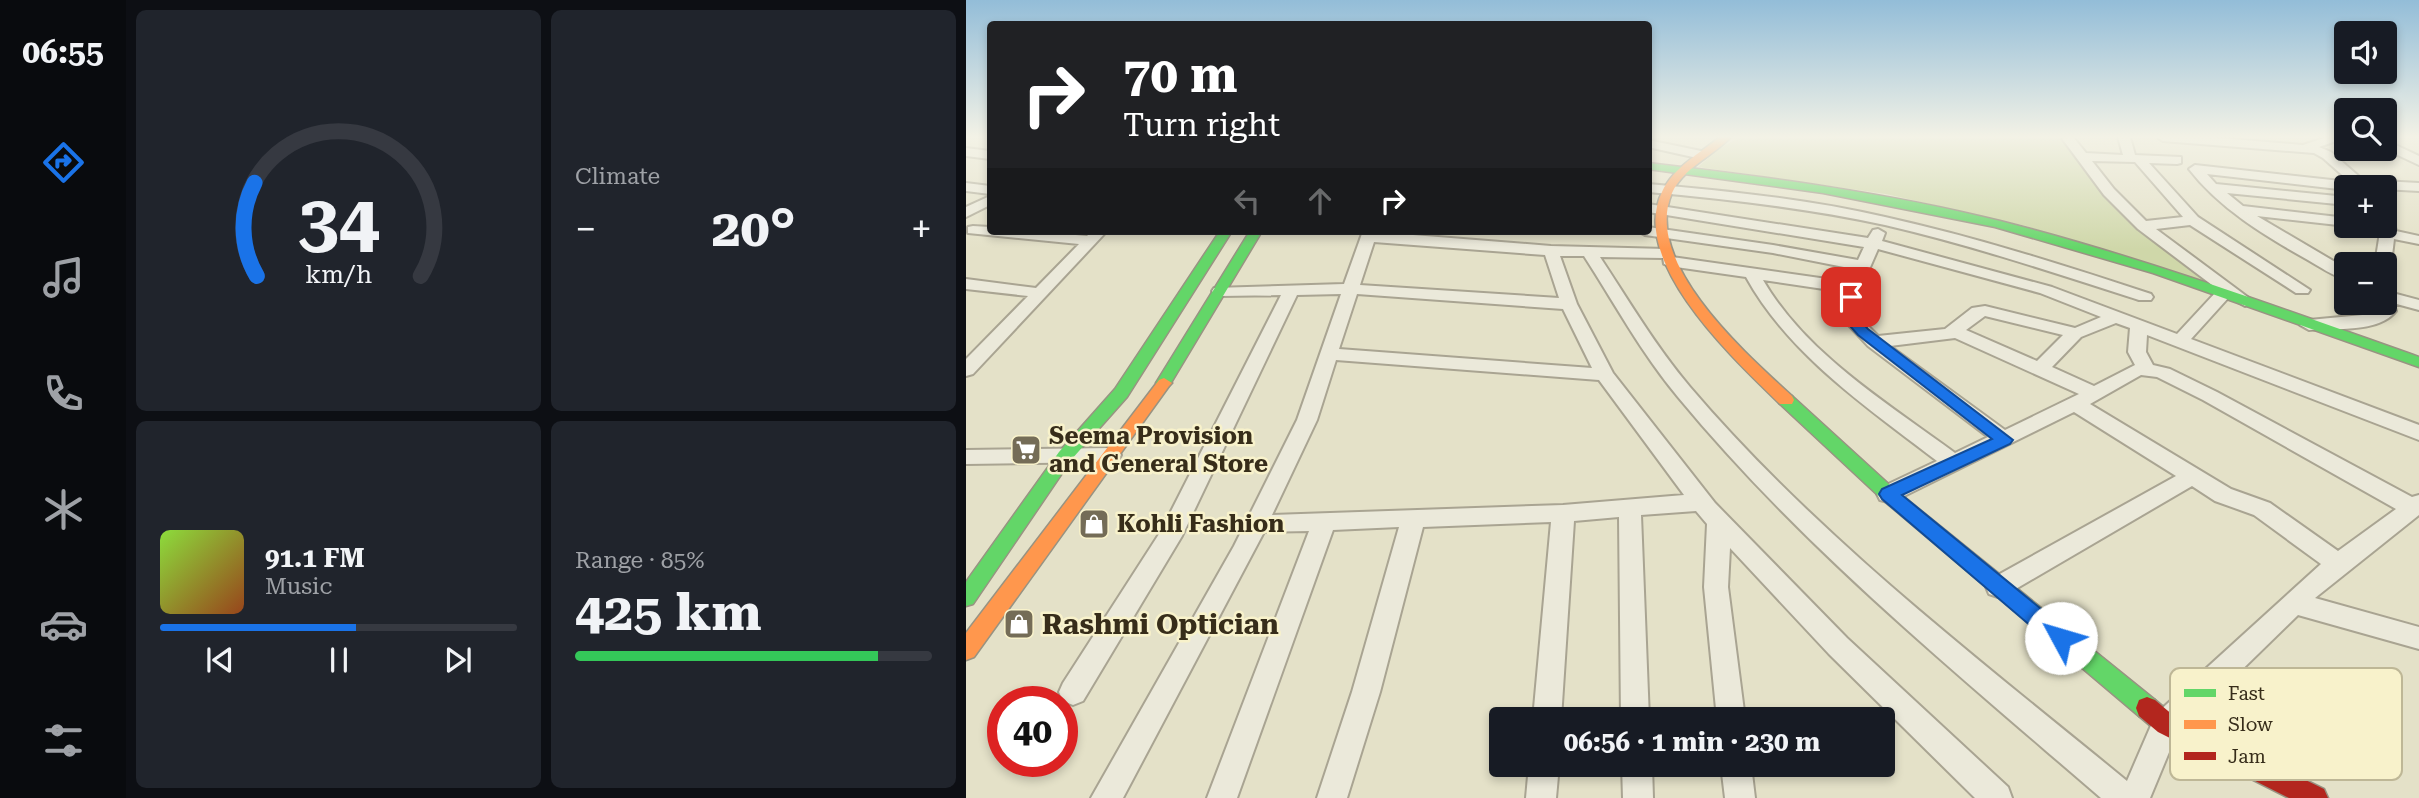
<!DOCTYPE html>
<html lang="en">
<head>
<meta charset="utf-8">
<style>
	:root { --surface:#171b24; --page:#20242c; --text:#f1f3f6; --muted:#9ea1a6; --line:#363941; --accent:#1a73e8 }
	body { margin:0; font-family:"Roboto Serif",serif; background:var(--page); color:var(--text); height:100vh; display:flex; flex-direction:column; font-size:26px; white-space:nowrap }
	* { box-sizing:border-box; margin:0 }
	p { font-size:23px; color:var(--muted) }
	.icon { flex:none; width:38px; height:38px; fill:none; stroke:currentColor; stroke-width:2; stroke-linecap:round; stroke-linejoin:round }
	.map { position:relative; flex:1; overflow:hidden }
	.drawer { display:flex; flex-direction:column; gap:10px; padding:10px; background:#0d0f14; width:840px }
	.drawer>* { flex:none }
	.banner { position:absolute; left:21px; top:21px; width:665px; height:214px; border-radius:7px; box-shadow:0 4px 10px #0003; background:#202124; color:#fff; overflow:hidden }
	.controls { position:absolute; left:1368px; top:21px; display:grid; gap:14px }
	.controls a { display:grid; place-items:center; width:63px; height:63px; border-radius:7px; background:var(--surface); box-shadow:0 4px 10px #0003; font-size:35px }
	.speed { position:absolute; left:21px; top:686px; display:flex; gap:14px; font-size:35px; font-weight:700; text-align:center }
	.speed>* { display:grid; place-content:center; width:91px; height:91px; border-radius:50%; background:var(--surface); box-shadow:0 4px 10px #0003; line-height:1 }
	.speed .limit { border:10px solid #d22; background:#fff; color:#111 }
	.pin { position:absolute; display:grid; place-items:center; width:60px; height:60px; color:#fff; margin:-30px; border-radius:14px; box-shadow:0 4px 10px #0006 }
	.me { position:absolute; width:77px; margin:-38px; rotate:309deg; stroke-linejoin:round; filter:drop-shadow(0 0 5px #0008) }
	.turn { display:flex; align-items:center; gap:24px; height:147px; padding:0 21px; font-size:32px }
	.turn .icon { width:91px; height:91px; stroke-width:2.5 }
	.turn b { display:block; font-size:49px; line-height:60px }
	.lanes { display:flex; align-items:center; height:66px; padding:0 21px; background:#0003; justify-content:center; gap:35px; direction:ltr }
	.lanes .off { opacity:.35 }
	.big { font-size:52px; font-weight:700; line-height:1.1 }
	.drawer .tile { flex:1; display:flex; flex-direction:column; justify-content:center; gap:10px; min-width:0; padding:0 24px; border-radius:10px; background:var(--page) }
	.drawer .dial { align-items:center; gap:0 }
	.dial svg { height:182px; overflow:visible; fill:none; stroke:var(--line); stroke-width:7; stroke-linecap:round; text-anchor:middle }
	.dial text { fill:var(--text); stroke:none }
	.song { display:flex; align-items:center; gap:21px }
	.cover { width:84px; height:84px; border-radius:10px; background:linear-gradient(135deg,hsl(90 70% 55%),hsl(20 70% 35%)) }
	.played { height:7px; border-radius:4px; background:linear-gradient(90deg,var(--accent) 55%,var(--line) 55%) }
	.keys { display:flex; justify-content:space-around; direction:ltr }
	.heat { display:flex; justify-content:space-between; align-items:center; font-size:38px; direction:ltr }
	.charge { height:10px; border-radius:5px; background:linear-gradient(90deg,#34c759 85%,var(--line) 0) }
	.drawer .tiles { flex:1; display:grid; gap:10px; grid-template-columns:repeat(2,1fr) }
	.trip { position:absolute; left:523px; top:707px; width:406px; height:70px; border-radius:7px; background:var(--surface); box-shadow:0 4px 10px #0003; font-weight:700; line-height:70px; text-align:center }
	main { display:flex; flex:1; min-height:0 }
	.dock { display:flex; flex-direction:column; width:126px; justify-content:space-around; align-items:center; background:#090b0e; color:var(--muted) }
	.dock .icon { width:49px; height:49px }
	.dock .current { color:var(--accent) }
	.dock b { font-size:32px; color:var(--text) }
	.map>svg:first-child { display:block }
</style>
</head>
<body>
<main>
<nav class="dock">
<b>06:55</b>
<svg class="icon current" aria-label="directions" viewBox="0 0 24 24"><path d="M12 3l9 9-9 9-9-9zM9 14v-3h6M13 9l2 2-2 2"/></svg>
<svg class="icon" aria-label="music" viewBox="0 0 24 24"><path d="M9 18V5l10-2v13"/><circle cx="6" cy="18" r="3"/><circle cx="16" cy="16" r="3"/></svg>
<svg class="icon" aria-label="phone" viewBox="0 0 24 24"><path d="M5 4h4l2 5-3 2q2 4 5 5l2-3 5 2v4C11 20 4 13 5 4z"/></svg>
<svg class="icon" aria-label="climate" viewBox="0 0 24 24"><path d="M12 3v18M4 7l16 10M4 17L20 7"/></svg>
<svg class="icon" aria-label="car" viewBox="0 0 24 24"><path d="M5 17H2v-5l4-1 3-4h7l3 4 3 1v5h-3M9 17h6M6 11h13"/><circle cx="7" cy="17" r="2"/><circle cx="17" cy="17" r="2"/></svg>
<svg class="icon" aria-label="filters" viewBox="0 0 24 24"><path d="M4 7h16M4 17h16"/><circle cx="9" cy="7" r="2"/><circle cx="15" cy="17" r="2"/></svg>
</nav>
<section class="drawer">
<div class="tiles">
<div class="tile dial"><svg viewBox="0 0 100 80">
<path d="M14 69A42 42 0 1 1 86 69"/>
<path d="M14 69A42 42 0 0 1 13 28" stroke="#1a73e8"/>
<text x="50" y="56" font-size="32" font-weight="700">34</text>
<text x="50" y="72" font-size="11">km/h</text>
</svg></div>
<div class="tile"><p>Climate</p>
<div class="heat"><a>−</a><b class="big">20°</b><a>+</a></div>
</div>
<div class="tile">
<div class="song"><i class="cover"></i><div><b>91.1 FM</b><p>Music</p></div></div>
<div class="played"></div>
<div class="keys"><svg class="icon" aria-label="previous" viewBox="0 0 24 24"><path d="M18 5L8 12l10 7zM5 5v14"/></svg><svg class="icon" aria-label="pause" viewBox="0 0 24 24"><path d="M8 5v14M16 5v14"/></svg><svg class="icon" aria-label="next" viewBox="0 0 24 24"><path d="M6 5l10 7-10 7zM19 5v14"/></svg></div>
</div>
<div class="tile"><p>Range · 85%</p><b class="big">425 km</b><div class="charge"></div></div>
</div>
</section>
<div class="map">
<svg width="1453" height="798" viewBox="0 0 1453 798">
	<rect width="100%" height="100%" fill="#e4e1c8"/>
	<path fill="#cfd7a9" d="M775 137H1094L1240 283 1060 226 920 194 732 167 754 148Z"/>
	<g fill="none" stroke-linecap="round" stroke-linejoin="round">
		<g stroke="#a9a492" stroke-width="4">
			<path id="street" d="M1095 137H1107L1120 153 1157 155 1152 137H1164L1169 155 1215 157V163L1211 164 1183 163 1232 217 1344 290 1342 293H1330L1224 225 1190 229 1287 301 1279 306 1263 297 1225 339 1453 425V440L1181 335 1180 352 1187 365 1204 369 1251 392 1446 497 1453 495V515L1349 598 1453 627V649L1332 615 1211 733 1184 798H1135C988 671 836 547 712 397 676 354 649 304 618 256H594L611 304 647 373 749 503 881 638 1042 787 1046 798H1009L863 654 764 548 762 587 779 719H751L738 587 741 524 730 511 675 515 683 719H655L653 517 608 521 595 719H567L585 522 457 527 414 692 381 798H351L386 692 433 527 367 530 271 798H241L343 531 298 532 157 798H125L268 546 331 420 375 294 331 295 216 536 117 701 107 705 97 701 93 692 97 683 195 531 315 295 254 296 248 294 246 291 248 288 378 284 397 231 585 246 700 249 705 251 706 257 882 282 888 269 807 253 679 235 672 231H682V227L807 245 892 260 898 247 682 212V204L902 238 907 230 912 229 919 233 916 241 1086 287 1211 334 1250 292 1254 291 1172 229 1138 195ZM1126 161 1169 162 1217 217 1180 221 1148 189ZM408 242 579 255 593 298 394 285ZM912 249 1074 293 1135 317 1109 328 1019 306 1006 308 979 329 912 336 892 316 895 288ZM634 257 697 258 698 264 703 266 780 277C823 355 902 408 971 461L914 488 911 494 914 500 922 502 930 500 1108 412 1210 476 1023 580 1020 587 1023 594 1032 597 1041 594 1226 486 1249 501 1288 515 1355 564 1190 714 1161 781C1010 657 852 537 724 387 690 347 663 301 634 257ZM797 280 878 292 875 317 902 346 1022 437 989 453C921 403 840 354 797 280ZM391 294 597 309 626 368 373 349ZM1019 316 1097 335 1071 361 1000 330ZM1150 323 1164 328 1162 352 1169 365 1128 386 1086 367 1115 337ZM989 338 1113 394 1039 430 924 346ZM370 360 633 380 718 495 597 505 306 515 351 420ZM1175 375 1191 377 1237 400 1430 509 1372 551 1304 503 1265 489 1124 404Z
				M1191 137H1242L1337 145 1361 137H1381L1353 147 1365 152 1397 180 1453 183V191L1381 187V190L1241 174 1250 184 1381 197V205L1261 193 1277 206 1381 218V226L1291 216 1381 269V280C1367 276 1354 267 1342 260 1299 236 1253 208 1223 169L1229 165 1384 182 1357 158 1348 153 1197 141Z
				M682 140 740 152 742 155 736 159 682 147Z
				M1419 140 1453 156V165L1419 149Z
				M0 148 24 151V159L0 156Z
				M0 183 24 186V194L0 191Z
				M682 184C762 191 841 199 919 217 1009 237 1097 265 1185 294L1187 297 1185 300H1173C1089 273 1005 245 919 225 841 208 762 199 682 192Z
				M24 196V205L0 217V207Z
				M1419 213 1426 217 1430 231 1453 236V244L1428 239 1425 264 1419 268V264H1409L1415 226H1419Z
				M7 226 24 227V231H64L121 236 126 231H141L7 374 0 376V359L62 296 0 289V279L70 288 113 244 2 233V227Z
				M1419 291 1453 300V310L1427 303 1430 311C1413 333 1369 328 1343 330L1334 325 1343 320 1407 314 1413 310 1411 303H1419Z
				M145 448 152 450 155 455 152 460 145 462 0 464V450Z
				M563 765H593L590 798H560Z
				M656 765H686L687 798H657Z
				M755 765H785L789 798H759Z"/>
		</g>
		<g stroke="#989382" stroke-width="3">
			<path id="fast" d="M682 163C800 177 918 192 1034 221 1176 257 1314 308 1453 357V367L1187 273 1029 227 857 193 682 169Z
				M254 231H266L161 397 105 460 7 604 0 606V582L93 452 149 389Z
				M284 231H296L203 386H193L190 383Z
				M820 395 826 396 928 489 1189 700 1192 708 1189 716 1181 719 1173 716 916 499 814 404 812 400 814 396Z"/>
		</g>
		<g stroke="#989382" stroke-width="3">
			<path id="slow" d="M754 137H765C747 156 717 168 706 193 676 263 780 354 826 396L828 400 826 404H814C769 360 662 262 696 192 707 168 734 153 754 137Z
				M198 378 206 383 203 386 8 657 0 660V633L193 380Z"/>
		</g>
		<g stroke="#989382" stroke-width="3">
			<path id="jam" d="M1181 697 1189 700 1208 716 1358 789 1362 798H1323L1192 732 1173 716 1170 708 1173 700Z"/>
		</g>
		<use href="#street" fill="#ebe9da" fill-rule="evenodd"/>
		<use href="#fast" fill="#63d668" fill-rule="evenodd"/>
		<use href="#slow" fill="#ff974d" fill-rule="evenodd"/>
		<use href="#jam" fill="#b3261e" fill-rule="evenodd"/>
	</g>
	<linearGradient id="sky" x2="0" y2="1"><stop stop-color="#93bdd8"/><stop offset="0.55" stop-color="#f3f2e6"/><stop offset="1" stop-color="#f3f2e6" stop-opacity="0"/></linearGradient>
	<rect width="1453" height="249" fill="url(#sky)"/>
	<path fill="#1a73e8" stroke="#114b97" stroke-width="2" d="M885 293 891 297 890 316 902 329 1047 440 1044 444 936 495 1102 631 1106 638 1102 645 1095 647 1087 645 916 499 913 494 916 489 1026 439 892 335 876 317 878 297Z"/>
	<defs>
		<g id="supermarket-square" transform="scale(1.575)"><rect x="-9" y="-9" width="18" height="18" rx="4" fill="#746c57" stroke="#f8f2cb"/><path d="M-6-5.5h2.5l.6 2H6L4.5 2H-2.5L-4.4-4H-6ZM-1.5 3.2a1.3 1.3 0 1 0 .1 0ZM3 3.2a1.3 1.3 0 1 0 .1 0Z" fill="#fff"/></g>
		<g id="shop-square" transform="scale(1.575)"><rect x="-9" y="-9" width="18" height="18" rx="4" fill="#746c57" stroke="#f8f2cb"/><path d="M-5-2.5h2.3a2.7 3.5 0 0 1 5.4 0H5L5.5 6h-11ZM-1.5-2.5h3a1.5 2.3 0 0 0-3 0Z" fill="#fff"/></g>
	</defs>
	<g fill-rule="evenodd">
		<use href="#supermarket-square" x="60" y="450"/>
		<use href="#shop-square" x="128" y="524"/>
		<use href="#shop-square" x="53" y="624"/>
	</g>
	<g text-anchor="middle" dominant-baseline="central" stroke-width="5" stroke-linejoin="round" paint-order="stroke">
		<g font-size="24" font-weight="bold" fill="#372d1a" stroke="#f8f2cb" text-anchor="start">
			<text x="83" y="436">Seema Provision<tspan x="83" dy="28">and General Store</tspan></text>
			<text x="151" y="524">Kohli Fashion</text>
		</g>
		<g font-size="28" font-weight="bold" fill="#372d1a" stroke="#f8f2cb" text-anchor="start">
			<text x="76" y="624">Rashmi Optician</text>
		</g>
	</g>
	<rect x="1204" y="668" width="232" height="112" rx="10" fill="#f8f2cb" stroke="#beb796" stroke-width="2"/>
	<rect x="1218" y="689" width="32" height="8" fill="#63d668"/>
	<rect x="1218" y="720" width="32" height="9" fill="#ff974d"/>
	<rect x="1218" y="752" width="32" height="8" fill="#b3261e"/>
	<g font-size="19" fill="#372d1a">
		<text x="1262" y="700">Fast</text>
		<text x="1262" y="731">Slow</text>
		<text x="1262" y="763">Jam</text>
	</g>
</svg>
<div class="controls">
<a><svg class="icon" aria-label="sound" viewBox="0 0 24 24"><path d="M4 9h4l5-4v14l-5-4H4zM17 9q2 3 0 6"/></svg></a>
<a><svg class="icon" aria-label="search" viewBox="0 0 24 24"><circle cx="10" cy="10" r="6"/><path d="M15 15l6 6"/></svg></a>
<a>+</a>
<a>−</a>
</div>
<div class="speed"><div class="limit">40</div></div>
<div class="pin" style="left:885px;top:297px;background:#d93025"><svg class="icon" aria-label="arrive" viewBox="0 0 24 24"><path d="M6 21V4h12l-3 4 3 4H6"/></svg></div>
<svg class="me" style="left:1095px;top:638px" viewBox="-20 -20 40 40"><circle r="19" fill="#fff"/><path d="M0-13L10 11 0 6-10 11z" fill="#1a73e8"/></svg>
<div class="trip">06:56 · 1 min · 230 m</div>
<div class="banner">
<div class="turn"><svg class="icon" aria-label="right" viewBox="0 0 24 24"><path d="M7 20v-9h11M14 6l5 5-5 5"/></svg><div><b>70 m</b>Turn right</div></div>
<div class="lanes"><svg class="icon off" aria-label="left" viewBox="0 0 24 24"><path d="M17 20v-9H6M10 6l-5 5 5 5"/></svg><svg class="icon off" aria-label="ahead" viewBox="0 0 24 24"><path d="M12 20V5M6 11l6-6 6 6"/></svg><svg class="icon" aria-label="right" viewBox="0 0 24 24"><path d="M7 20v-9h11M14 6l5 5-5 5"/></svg></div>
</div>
</div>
</main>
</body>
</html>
